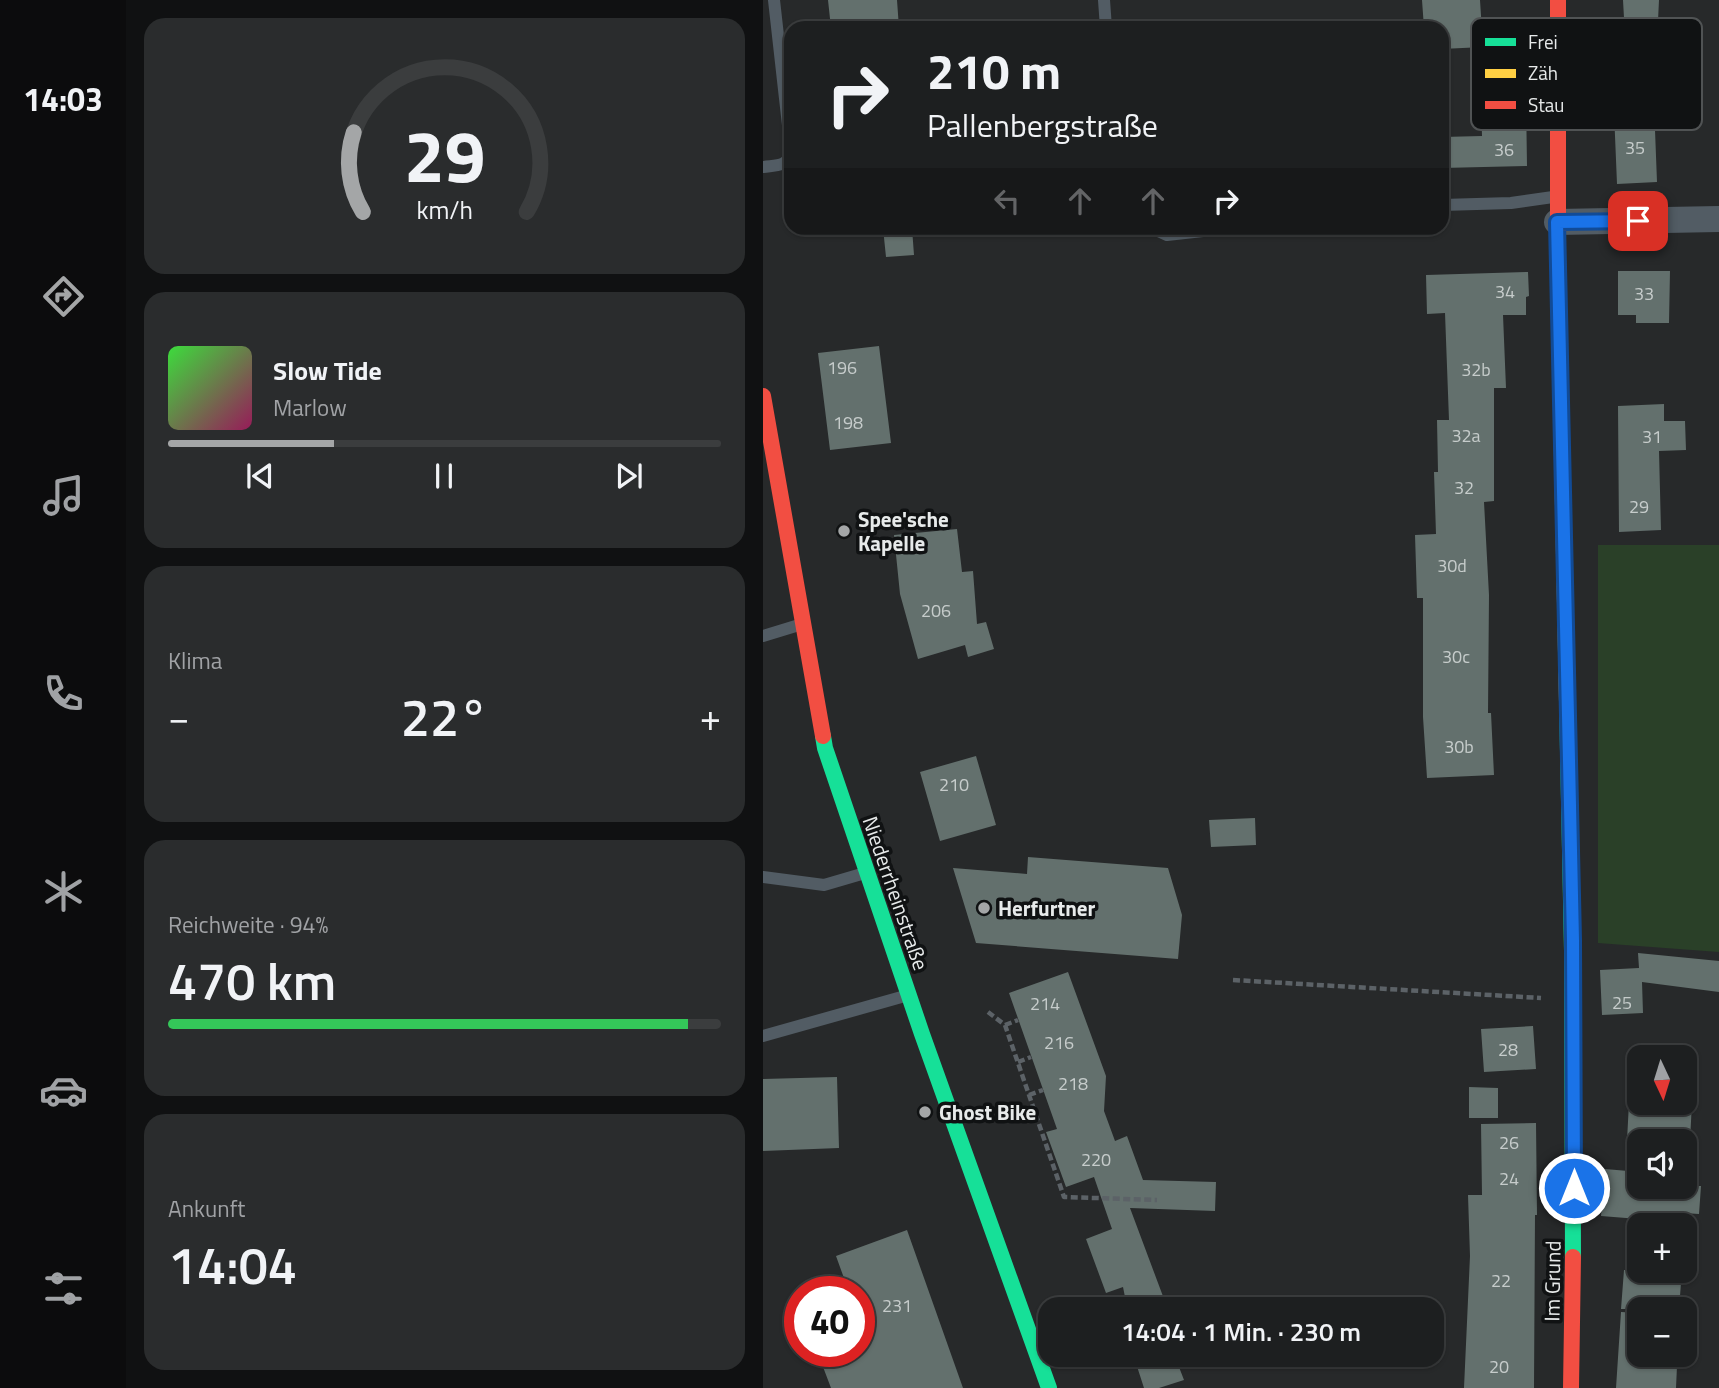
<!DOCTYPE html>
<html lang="de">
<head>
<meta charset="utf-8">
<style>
	:root { --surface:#1d1f20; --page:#2a2c2d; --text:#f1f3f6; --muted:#a0a2a5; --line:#3b3d3e; --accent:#a4a6a7 }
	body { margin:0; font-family:"Titillium Web",sans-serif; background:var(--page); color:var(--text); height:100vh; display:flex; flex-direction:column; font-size:26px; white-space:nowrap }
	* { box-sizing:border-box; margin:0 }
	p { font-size:23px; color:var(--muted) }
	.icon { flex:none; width:38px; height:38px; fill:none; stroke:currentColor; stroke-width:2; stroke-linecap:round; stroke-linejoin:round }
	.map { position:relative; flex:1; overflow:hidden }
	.drawer { display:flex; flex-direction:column; gap:18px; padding:18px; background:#101112; width:637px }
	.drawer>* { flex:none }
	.banner { position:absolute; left:21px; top:21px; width:665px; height:214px; border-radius:21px; box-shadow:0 2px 5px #0004,0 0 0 2px var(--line); background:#1d1f20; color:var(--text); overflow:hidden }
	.needle { width:46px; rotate:176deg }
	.fabs { position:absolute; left:864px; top:1045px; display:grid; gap:14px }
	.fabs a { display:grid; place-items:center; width:70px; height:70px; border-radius:14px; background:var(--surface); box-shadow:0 2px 5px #0004,0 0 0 2px var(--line); font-size:35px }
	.speed { position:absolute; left:21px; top:1276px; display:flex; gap:14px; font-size:35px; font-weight:700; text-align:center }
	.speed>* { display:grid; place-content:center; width:91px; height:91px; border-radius:50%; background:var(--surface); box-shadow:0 2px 5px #0004,0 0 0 2px var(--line); line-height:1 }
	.speed .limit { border:10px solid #d22; background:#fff; color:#111 }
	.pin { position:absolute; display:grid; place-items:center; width:60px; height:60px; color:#fff; margin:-30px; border-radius:14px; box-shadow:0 4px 10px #0006 }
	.me { position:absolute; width:77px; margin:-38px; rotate:0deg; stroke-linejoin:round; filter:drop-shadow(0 0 5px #0008) }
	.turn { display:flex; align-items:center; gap:24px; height:147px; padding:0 28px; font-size:32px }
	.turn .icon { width:91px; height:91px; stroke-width:2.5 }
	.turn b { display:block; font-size:49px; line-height:60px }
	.lanes { display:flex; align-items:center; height:66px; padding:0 28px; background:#0003; justify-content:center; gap:35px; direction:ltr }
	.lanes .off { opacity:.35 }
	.big { font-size:52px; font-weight:600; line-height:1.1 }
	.drawer .card { flex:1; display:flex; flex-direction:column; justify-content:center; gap:10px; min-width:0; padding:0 24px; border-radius:21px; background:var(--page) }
	.drawer .dial { align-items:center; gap:0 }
	.dial svg { height:182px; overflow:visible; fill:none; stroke:var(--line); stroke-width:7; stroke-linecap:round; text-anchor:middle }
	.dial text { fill:var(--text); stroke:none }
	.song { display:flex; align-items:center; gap:21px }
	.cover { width:84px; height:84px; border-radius:10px; background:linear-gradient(135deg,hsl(120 70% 55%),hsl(330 70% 35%)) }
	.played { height:7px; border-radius:4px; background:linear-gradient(90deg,var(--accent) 30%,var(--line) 30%) }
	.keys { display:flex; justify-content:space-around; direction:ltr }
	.heat { display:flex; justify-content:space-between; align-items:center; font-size:38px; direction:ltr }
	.charge { height:10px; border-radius:5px; background:linear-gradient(90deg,#34c759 94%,var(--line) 0) }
	.trip { position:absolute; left:275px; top:1297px; width:406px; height:70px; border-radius:21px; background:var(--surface); box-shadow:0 2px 5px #0004,0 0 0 2px var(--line); font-weight:600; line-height:70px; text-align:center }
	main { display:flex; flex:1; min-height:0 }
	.tab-bar { display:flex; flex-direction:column; width:126px; justify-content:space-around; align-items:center; background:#0c0c0d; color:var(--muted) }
	.tab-bar .icon { width:49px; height:49px }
	.tab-bar .current { color:var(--accent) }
	.tab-bar b { font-size:32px; color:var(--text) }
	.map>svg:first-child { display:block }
</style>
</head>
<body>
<main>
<nav class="tab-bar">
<b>14:03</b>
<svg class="icon current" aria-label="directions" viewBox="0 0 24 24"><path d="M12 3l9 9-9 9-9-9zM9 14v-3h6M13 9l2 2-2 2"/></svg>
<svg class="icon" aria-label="music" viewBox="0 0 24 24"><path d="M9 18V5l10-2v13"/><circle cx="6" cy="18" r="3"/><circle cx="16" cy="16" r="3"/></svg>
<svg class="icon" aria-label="phone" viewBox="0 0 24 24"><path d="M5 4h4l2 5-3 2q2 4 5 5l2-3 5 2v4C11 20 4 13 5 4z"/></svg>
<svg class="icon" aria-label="climate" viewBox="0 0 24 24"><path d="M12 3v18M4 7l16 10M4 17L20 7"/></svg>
<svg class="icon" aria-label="car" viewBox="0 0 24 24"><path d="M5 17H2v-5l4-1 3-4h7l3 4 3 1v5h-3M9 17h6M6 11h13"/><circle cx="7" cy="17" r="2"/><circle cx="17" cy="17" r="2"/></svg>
<svg class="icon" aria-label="filters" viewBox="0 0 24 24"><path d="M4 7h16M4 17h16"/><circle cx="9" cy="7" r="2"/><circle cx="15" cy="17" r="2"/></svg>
</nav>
<section class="drawer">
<div class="card dial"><svg viewBox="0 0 100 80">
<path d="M14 69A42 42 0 1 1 86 69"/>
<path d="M14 69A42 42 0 0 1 10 34" stroke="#a4a6a7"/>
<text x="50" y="56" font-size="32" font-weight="700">29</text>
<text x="50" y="72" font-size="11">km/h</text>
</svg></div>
<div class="card">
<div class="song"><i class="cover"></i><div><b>Slow Tide</b><p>Marlow</p></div></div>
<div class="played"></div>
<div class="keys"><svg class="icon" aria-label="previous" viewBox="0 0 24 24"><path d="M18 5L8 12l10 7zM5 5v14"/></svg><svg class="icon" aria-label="pause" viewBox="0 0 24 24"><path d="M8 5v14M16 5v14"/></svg><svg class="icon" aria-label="next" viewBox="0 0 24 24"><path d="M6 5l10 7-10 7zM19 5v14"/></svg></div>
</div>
<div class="card"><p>Klima</p>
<div class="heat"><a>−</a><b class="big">22°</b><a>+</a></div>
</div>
<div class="card"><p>Reichweite · 94%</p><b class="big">470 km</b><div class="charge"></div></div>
<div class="card"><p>Ankunft</p><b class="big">14:04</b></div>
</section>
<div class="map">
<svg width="956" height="1388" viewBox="0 0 956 1388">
	<rect width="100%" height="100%" fill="#27292a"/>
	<path fill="#2a4028" d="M835 545H956V952L835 943Z"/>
	<path fill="#63706d" d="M65 0H134L136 28H68Z
		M659 0H717L720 47 679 49V28H661Z
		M860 0H896L891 104 894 182 854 184 851 112H853L857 36H862Z
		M718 99H763L764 166 679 168V137L719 136Z
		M120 228H149L151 255 123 257Z
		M855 271H907L906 323H873V315H855Z
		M765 272 766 296 763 297V315H740L743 388H731V501L721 502 726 595 725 713H728L731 775 664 778 660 717V598H654L652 535 673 534 671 472H675L674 420H686L682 313 664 314 663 275Z
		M116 346 128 443 67 450 55 353Z
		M901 404V421H922L923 450 896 451 898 530 856 532 855 406Z
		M194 529 199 572 210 571 214 624 223 622 231 649 205 657 202 645 155 659 137 594 131 535Z
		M213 756 233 825 177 841 157 772Z
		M492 818 493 845 448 847 446 820Z
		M265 857 405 868 419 915 415 959 213 943 190 868 264 874Z
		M875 953 956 961V992L879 982 880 1013 839 1015 837 970 876 968Z
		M305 972 343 1076 341 1111 352 1141 364 1136 380 1180 453 1182 452 1211 367 1208 404 1307H364L360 1287 343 1293 323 1239 349 1229 331 1177 303 1187 283 1132 294 1129 246 993Z
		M770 1026 773 1069 721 1072 718 1029Z
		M74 1077 76 1148 0 1151V1079Z
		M706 1087 735 1088V1118H706Z
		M866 1102H929L927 1141H864Z
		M773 1123 774 1215H772L771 1388H701L707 1256 705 1195H719L718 1124Z
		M842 1169 877 1172V1186H938L936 1214 889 1211 888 1220 838 1216Z
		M144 1230 200 1388H68L54 1351H96V1292H86L73 1256Z
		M861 1270H919L916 1309H858Z
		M858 1312 877 1313V1365L914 1366 913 1388H853Z
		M370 1354H411L421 1380 396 1388H381Z"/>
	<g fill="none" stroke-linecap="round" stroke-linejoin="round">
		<path stroke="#5c6267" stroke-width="4.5" stroke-dasharray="7 3.5" stroke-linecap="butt" d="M470 980 778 998
			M225 1012 242 1025 301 1197 394 1200
			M242 1025 255 1020
			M255 1062 268 1057
			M266 1095 280 1090"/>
		<path stroke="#525c64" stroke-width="12" d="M341 0 343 28
			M0 167C13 165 25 167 28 152L11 0
			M679 205 748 203 790 197
			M389 228 404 235 467 228
			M0 636 36 625
			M0 877 61 885 102 873
			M0 1036 142 996"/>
		<path stroke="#525c64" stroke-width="26" d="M794 222 956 219"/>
		<path stroke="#16e098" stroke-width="16" d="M804 702 809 951 810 1257
			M60 736 62 748 159 1034 286 1388"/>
		<path stroke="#ffcf43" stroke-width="16" d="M795 260 804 702"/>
		<path stroke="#f24e42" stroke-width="16" d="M795 260V0
			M0 396 60 736
			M808 1388 810 1257"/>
	</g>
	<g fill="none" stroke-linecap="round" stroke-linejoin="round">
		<g stroke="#114b97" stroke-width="18">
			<path id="route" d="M811 1188 810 940 794 222 875 221"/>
		</g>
		<use href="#route" stroke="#1a73e8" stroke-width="12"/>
	</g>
	<g fill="#a4a6a7" stroke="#101213" stroke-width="2.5">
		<circle cx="81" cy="531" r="7"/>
		<circle cx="221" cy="908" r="7"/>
		<circle cx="162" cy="1112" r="7"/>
	</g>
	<g text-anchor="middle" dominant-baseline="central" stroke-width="7" stroke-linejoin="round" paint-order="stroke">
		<g font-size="18" fill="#c6cccb">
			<text x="872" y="147">35</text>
			<text x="741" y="149">36</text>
			<text x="742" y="291">34</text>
			<text x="881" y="293">33</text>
			<text x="79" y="367">196</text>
			<text x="713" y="369">32b</text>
			<text x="85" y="422">198</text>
			<text x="703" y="435">32a</text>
			<text x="889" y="436">31</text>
			<text x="701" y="487">32</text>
			<text x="876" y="506">29</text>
			<text x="689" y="565">30d</text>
			<text x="173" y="610">206</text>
			<text x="693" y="656">30c</text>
			<text x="696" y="746">30b</text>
			<text x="191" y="784">210</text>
			<text x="859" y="1002">25</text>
			<text x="282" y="1003">214</text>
			<text x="296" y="1042">216</text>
			<text x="745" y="1049">28</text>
			<text x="310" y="1083">218</text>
			<text x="746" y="1142">26</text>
			<text x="333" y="1159">220</text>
			<text x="746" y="1178">24</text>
			<text x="738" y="1280">22</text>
			<text x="134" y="1305">231</text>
			<text x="736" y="1366">20</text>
		</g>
		<g font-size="21" font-weight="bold" fill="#e7eaea" stroke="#101213" text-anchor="start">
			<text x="95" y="519">Spee'sche<tspan x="95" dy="24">Kapelle</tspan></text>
			<text x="235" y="908">Herfurtner</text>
			<text x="176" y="1112">Ghost Bike</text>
		</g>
		<g font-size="21" fill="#e7eaea" stroke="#101213">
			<text transform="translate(133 893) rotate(71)">Niederrheinstraße</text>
			<text transform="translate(789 1281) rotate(-89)">Im Grund</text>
		</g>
	</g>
	<rect x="708" y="18" width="231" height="112" rx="10" fill="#101213" stroke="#505354" stroke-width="2"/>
	<rect x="722" y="38" width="31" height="8" fill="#16e098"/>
	<rect x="722" y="69" width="31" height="9" fill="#ffcf43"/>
	<rect x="722" y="101" width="31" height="8" fill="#f24e42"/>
	<g font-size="19" fill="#e7eaea">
		<text x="765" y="49">Frei</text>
		<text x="765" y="80">Zäh</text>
		<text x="765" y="112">Stau</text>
	</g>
</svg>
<div class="fabs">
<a><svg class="needle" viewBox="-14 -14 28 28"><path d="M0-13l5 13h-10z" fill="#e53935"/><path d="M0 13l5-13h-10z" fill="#a0a2a5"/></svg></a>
<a><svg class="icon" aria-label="sound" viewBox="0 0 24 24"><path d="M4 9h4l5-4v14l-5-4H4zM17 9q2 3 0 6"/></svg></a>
<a>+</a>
<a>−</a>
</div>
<div class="speed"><div class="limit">40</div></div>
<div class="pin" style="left:875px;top:221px;background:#d93025"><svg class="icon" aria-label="arrive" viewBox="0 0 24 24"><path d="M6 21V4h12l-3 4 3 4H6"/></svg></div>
<svg class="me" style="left:811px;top:1188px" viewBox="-20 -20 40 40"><circle r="17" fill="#1a73e8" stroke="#fff" stroke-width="3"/><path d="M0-11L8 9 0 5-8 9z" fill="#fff"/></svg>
<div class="trip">14:04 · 1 Min. · 230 m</div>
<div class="banner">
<div class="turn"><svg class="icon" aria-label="right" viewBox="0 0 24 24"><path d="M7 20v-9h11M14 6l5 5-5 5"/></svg><div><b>210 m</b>Pallenbergstraße</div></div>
<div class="lanes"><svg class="icon off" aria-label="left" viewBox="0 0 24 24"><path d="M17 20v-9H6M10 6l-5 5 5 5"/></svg><svg class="icon off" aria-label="ahead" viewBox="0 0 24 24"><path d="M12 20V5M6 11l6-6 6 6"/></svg><svg class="icon off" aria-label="ahead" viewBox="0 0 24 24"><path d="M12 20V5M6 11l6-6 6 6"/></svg><svg class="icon" aria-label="right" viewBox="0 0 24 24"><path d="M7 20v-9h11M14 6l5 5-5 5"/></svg></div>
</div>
</div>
</main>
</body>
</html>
